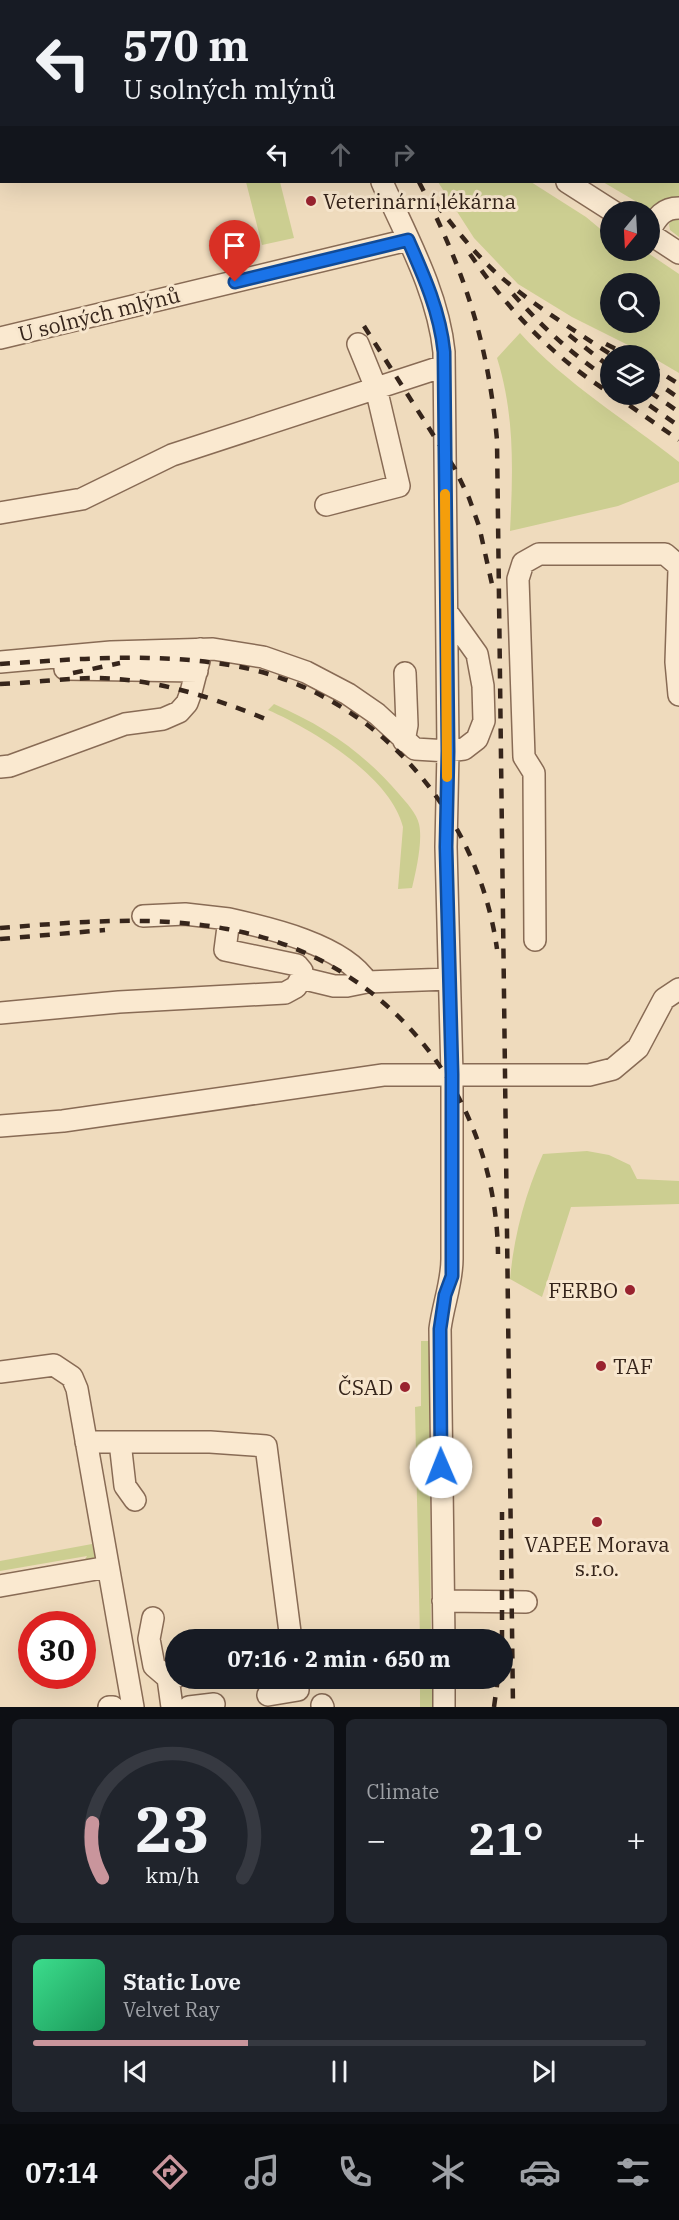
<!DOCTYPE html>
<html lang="en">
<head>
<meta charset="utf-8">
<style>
	:root { --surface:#171b24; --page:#20242c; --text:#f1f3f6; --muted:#9ea1a6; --line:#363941; --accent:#c9959c }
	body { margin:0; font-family:"IBM Plex Serif",serif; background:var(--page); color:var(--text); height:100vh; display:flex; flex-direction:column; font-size:22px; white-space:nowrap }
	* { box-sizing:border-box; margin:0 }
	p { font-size:20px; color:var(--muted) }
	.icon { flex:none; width:33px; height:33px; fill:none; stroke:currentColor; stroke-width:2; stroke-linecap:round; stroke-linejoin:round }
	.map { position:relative; height:1707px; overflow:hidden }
	.details { display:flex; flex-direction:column; gap:12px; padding:12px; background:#0d0f14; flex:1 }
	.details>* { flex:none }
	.guide { position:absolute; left:0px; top:0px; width:680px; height:183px; box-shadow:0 6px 24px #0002; background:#171b24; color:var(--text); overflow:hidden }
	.needle { width:39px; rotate:198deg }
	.controls { position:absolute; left:600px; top:201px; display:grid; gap:12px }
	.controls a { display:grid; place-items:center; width:60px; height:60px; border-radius:50%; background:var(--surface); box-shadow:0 6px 24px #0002; font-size:30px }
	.speed { position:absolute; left:18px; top:1611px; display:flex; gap:12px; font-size:30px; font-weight:700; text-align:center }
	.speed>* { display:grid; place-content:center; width:78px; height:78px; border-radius:50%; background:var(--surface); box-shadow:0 6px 24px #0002; line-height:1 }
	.speed .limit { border:9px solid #d22; background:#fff; color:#111 }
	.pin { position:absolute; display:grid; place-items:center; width:51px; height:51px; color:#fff; margin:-62px -26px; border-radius:50% 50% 50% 0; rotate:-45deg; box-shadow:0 0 6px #0007 }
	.pin .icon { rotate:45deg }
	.me { position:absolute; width:66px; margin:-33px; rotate:359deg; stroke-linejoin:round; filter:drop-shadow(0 0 4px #0008) }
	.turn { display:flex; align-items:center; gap:21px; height:126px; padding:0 24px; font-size:27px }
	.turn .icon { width:78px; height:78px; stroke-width:2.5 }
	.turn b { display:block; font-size:42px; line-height:51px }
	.lanes { display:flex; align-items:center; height:57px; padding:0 24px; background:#0003; justify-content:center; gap:30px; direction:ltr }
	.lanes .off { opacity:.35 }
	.big { font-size:45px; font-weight:700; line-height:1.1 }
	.details .tile { flex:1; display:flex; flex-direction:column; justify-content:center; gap:9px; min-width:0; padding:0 21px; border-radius:9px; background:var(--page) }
	.details .dial { align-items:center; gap:0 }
	.dial svg { height:156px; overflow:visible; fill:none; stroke:var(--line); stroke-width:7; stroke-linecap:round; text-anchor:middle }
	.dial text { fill:var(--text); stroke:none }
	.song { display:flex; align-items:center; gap:18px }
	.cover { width:72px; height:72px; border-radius:9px; background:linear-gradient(135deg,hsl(150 70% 55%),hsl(150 70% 35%)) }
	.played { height:6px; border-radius:3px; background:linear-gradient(90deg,var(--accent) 35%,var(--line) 35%) }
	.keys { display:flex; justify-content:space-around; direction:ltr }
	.heat { display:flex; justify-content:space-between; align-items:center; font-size:33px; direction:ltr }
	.details .tiles { flex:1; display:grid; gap:12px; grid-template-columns:1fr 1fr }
	.tile:last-child { grid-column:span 2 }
	.trip { position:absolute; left:165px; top:1629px; width:348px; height:60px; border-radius:30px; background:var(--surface); box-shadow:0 6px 24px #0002; font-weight:700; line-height:60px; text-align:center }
	.tab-bar { display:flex; height:96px; justify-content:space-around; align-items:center; background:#090b0e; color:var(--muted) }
	.tab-bar .icon { width:42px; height:42px }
	.tab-bar .current { color:var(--accent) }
	.tab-bar b { font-size:27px; color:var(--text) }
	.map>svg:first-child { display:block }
</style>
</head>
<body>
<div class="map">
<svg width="679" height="1707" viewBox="0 0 679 1707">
	<rect width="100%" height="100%" fill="#efdbbd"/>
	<path fill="#ccce91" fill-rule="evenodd" d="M331 0H679V208L659 215 603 182H678V2Z
		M246 182H280L294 238 262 245Z
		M438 182H531L586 217 610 237V250L627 251 639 260 645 251 679 274V373L650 356 572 317 518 284 474 238ZM610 284H650V322H610Z
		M673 218H679V237L670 230 669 224Z
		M520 333C566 384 625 419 679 462V482L618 506 510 531C513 472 515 415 497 358Z
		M274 704C324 726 362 751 399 794 406 802 417 814 419 824 423 841 416 871 412 888L398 889 403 827C391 777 312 729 268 710Z
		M587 1151 609 1155 630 1165 637 1179 679 1181V1204L571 1207 542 1297 510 1279C514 1236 525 1194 543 1154Z
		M421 1341H429L431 1640 420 1639 415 1407 421 1406Z
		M92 1544 94 1554H98L96 1562 81 1567 87 1556 0 1571V1561Z
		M420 1679H432V1707H420Z"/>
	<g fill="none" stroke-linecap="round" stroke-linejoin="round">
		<g stroke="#886b55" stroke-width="24">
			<path id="minor" d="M307 0 308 2
				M672 2 679 0
				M0 65H2
				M382 182C406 236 438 292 444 352L448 751 446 847 452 1074V1259C452 1283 443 1305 440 1329L444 1640
				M567 182 614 212
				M650 230C657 217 663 208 679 208
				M650 234 679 253
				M0 338 408 240
				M326 505 399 486 376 388 358 344
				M0 513 82 499 172 455 444 366
				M679 570 676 662 679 695
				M0 662 111 652 213 649 263 657 306 672 348 694 377 714 415 749 448 751 464 749 477 739 484 721 483 686 477 654 447 612
				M65 669 197 671
				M404 741 407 725 405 673
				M0 767 10 766 125 724 163 719 179 712 187 703 191 692 199 661 200 649
				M143 916 185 914 229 919 225 950 297 965 302 971 301 978
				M229 919C269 928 344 945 367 982
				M535 940 534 773 524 757 518 579 523 563 539 554H665L679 566
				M0 1013 119 1002 285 993 296 987 301 978 334 986H347L367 982 449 979
				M0 1126 63 1121 383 1075H589L613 1069 638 1048 664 999 679 989
				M0 1372 54 1365 72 1377 77 1389 133 1707
				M86 1442H210L266 1446 291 1640
				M120 1442 125 1486 135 1500
				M0 1586 108 1567
				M443 1601 526 1602
				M153 1618 149 1639 154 1666 168 1678
				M444 1678V1707
				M268 1695 298 1690
				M322 1705 323 1707
				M109 1707H113
				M172 1707 168 1678 176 1677
				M189 1707 214 1704"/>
		</g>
		<use href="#minor" stroke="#fae9d0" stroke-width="21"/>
		<path stroke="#36251b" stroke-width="4.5" stroke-dasharray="10 10" stroke-linecap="butt" d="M206 0 211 2
			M0 1 8 0
			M419 182C464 270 488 341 497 440L513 1707
			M436 204C454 227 472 250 493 270 529 303 573 329 613 356
			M470 254C508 310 553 357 610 393
			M513 294C542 327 574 356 610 380
			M364 326 455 469 469 498 479 526 494 593
			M569 335 610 367
			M606 344 630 356
			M650 366 679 384
			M650 378 679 398
			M650 392 679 412
			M613 394 679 440
			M633 394 679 426
			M0 664C78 659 157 652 235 666 374 691 478 811 497 949
			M73 673 120 663
			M0 684C32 683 64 678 96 678 157 679 212 697 268 720
			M0 928C75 922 153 915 227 929 387 957 496 1094 498 1254
			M0 939 105 930
			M502 1640V1512
			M494 1707 498 1678"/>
	</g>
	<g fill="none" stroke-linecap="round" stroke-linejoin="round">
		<g stroke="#114b97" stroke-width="15">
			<path id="route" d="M235 282 408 240C424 276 440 312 444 352L448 751 446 847 452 1074V1276L445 1295 440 1329 441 1467"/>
		</g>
		<use href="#route" stroke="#1a73e8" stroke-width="10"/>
		<path stroke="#f59e0b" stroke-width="10" d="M445 494 447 777"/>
	</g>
	<g fill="#99232f" stroke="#f7e6cd" stroke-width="2">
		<circle cx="311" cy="201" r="6"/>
		<circle cx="630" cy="1290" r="6"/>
		<circle cx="601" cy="1366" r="6"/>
		<circle cx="405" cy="1387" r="6"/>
		<circle cx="597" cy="1522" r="6"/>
	</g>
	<g text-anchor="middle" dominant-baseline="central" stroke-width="6" stroke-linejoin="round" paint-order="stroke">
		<g font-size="21" fill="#36251b" stroke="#f7e6cd" text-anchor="start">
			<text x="323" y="201">Veterinární lékárna</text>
			<text x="618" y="1290" text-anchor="end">FERBO</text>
			<text x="613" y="1366">TAF</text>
			<text x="393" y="1387" text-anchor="end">ČSAD</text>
			<text x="597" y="1544" text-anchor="middle">VAPEE Morava<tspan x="597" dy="24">s.r.o.</tspan></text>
		</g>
		<g font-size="21" fill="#36251b" stroke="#f7e6cd">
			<text transform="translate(99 314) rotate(-14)">U solných mlýnů</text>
		</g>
	</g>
</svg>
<div class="controls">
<a><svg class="needle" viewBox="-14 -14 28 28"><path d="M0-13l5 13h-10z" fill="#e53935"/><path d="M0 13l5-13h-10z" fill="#9ea1a6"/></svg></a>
<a><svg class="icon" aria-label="search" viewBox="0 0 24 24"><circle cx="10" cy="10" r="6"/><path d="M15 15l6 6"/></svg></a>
<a><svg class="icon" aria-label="layers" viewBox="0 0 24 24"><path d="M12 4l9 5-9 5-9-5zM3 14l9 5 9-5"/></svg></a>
</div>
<div class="speed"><div class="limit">30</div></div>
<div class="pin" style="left:235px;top:282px;background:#d93025"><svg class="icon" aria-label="arrive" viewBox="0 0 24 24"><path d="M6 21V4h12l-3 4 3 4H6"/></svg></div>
<svg class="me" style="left:441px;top:1467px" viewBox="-20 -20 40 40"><circle r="19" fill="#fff"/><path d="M0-13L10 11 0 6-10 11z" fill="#1a73e8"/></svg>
<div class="trip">07:16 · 2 min · 650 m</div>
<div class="guide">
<div class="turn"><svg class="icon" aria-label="left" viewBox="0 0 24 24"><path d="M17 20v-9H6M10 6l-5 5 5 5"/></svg><div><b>570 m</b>U solných mlýnů</div></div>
<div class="lanes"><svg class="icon" aria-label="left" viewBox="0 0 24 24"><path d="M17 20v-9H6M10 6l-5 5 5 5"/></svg><svg class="icon off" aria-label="ahead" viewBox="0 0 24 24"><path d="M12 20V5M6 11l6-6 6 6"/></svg><svg class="icon off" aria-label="right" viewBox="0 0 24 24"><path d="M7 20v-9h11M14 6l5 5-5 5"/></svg></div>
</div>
</div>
<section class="details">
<div class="tiles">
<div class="tile dial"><svg viewBox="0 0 100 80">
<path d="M14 69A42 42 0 1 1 86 69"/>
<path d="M14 69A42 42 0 0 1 9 41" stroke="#c9959c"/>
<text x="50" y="56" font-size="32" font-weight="700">23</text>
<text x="50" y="72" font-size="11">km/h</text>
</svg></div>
<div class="tile"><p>Climate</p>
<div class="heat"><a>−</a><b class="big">21°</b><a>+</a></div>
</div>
<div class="tile">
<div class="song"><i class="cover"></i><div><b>Static Love</b><p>Velvet Ray</p></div></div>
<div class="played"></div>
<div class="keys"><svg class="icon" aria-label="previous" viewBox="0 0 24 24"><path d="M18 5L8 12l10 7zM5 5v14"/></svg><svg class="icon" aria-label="pause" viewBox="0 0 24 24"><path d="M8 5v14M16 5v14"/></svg><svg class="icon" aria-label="next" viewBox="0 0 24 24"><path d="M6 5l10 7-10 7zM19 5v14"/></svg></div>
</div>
</div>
</section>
<nav class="tab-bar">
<b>07:14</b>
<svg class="icon current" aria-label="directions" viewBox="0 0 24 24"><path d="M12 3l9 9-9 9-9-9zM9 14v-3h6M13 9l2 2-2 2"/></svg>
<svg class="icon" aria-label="music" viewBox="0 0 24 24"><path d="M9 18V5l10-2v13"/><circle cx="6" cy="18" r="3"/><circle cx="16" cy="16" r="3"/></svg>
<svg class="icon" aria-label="phone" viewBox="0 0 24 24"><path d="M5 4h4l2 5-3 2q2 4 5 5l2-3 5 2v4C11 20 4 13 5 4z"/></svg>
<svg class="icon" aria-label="climate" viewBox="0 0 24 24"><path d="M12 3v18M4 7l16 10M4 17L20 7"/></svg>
<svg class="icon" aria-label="car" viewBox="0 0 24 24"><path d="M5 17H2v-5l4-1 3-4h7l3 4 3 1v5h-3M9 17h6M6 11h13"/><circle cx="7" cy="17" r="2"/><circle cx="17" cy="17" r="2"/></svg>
<svg class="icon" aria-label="filters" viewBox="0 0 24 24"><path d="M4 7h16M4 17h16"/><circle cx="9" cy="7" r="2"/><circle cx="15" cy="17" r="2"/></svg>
</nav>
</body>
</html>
